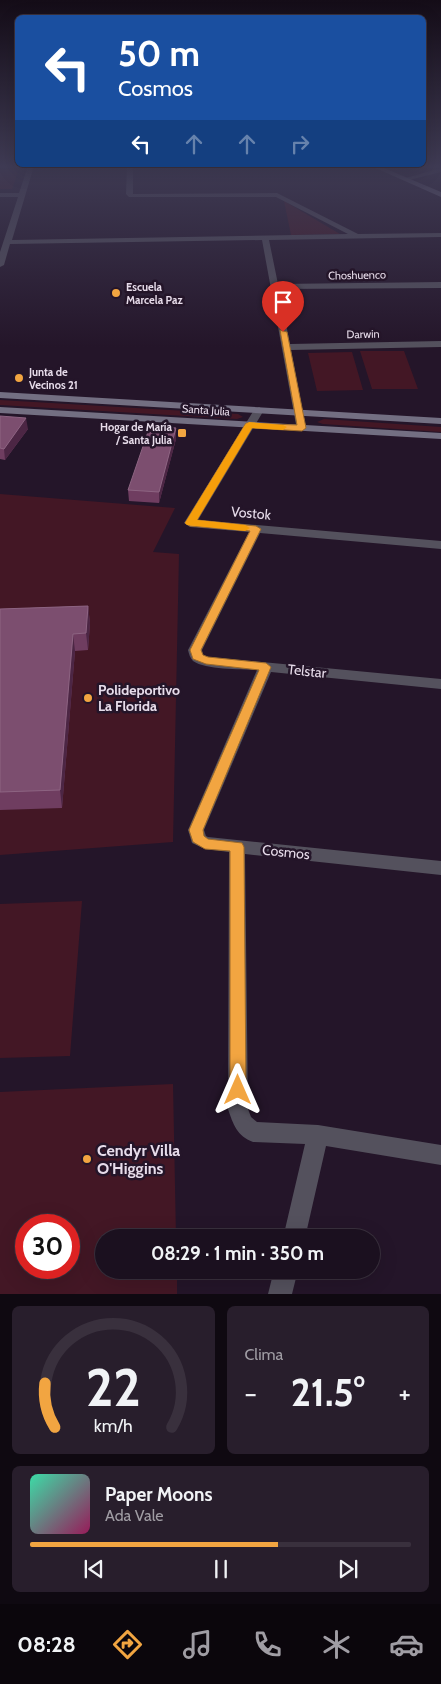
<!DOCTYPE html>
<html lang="es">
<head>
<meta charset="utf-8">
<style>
	:root { --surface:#1b101f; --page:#281e2c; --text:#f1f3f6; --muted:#a09da4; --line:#39303d; --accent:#f2a541 }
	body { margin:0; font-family:Cabin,sans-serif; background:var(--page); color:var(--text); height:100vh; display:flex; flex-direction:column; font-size:19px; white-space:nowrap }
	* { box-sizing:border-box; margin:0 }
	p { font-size:16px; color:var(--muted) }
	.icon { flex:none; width:28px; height:28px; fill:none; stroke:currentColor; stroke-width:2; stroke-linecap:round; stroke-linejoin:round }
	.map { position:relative; height:1294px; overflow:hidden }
	.panel { display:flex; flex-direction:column; gap:12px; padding:12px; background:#0f0911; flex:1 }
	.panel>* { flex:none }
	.top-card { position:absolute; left:15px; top:15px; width:411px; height:152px; border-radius:8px; box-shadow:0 5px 20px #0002,0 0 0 1px var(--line); background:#1a4fa0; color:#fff; overflow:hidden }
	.speed { position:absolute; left:15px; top:1214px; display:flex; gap:10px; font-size:25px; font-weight:700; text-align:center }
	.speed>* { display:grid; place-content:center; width:65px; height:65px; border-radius:50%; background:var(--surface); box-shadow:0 5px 20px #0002,0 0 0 1px var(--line); line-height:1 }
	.speed .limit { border:8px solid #d22; background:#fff; color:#111 }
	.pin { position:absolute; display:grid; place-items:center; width:42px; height:42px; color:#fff; margin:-51px -21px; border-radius:50% 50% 50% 0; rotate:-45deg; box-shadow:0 0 5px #0007 }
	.pin .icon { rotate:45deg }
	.me { position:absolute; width:55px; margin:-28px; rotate:0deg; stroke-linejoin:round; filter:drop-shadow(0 0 4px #0008) }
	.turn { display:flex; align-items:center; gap:18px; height:105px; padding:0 20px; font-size:22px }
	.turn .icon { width:65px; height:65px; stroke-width:2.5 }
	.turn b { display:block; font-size:35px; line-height:42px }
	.lanes { display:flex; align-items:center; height:48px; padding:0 20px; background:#0003; justify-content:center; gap:25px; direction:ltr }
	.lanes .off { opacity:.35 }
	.big { font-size:38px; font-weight:800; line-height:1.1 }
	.panel .widget { flex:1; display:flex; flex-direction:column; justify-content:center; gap:8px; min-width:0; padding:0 18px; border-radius:8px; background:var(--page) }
	.panel .dial { align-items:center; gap:0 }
	.dial svg { height:130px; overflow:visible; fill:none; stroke:var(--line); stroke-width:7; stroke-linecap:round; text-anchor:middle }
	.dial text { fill:var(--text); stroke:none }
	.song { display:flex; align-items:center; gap:15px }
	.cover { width:60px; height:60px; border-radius:8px; background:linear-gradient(135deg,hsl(160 70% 55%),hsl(330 70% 35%)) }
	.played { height:5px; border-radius:2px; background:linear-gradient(90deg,var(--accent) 65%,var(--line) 65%) }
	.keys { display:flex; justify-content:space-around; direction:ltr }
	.heat { display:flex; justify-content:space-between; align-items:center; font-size:28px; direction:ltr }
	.panel .tiles { flex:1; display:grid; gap:12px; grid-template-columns:1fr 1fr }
	.widget:last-child { grid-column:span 2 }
	.trip { position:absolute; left:95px; top:1229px; width:285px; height:50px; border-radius:25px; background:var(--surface); box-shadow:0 5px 20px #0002,0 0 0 1px var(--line); font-weight:800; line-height:50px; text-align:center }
	.tabs { display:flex; height:80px; justify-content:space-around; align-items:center; background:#0b060c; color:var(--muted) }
	.tabs .icon { width:35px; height:35px }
	.tabs .on { color:var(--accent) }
	.tabs b { font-size:22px; color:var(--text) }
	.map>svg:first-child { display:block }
</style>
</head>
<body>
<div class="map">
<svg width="441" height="1294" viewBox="0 0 441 1294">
	<rect width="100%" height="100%" fill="#241529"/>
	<path fill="#431725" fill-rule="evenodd" d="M0 169H19L12 189H0Z
		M284 201 340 234 291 235Z
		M360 351H404L418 389H372Z
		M352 352 363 390 317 391 308 353Z
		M0 400 238 414 243 417 237 419 0 405Z
		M324 419 441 427V432L323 424 317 422Z
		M0 494 175 508 153 552 179 554 173 842 0 855Z
		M82 901 70 1056 0 1058V904Z
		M173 1084 176 1237 104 1238V1270H177V1294H0V1092ZM26 1225H69V1268H26Z"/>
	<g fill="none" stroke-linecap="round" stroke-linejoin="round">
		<path fill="#54515d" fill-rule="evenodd" d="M28 166H34L12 240 348 234 276 197H129L126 194 127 166H133V194L277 193 358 234 441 233V237L269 240 278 284 441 282V288L279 289 290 344 441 341V347L291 350 306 428 305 430H297L262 240 10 244 4 265 0 267V252L18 197H0V193H19Z
			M259 407 264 410 198 520 441 541V549L260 533 202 650 203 655 209 657 441 679V689L271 672 204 830 206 836 208 837 441 861V875L245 854 248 1109 251 1117 257 1122 318 1125 441 1145V1165L326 1146 305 1238H283L305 1144 253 1142C237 1136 233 1124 228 1109L229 852 205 849 192 843 188 830 257 670C241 669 206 670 193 661 190 658 189 654 188 650L249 532 190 527 184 523 254 410Z
			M274 1270H298L292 1294H268Z"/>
		<path fill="#54515d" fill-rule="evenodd" d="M441 168V172L405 181 402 179Z"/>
		<path fill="#736f82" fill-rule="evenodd" d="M371 166H379L441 192V197Z
			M0 392 441 418V424L0 398Z
			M0 407 441 433V439L0 413Z"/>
	</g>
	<path fill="#6f3d60" d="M0 416 28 429 5 460 0 459Z
		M176 439 159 503 129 501 128 490Z
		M88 606 90 623 88 650 75 651 62 808 0 810V609Z"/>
	<path fill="#4c2644" d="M26 418 28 429 5 460 4 449Z
		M176 428V439L159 503V492Z
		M88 606 90 623 88 650 86 633Z
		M73 634 75 651 62 808 60 790Z"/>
	<path fill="#7c4e6f" stroke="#8d6482" d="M0 416 26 418 4 449 0 448Z
		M150 426 176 428 159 492 128 490Z
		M88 606 86 633 73 634 60 790 0 792V609Z"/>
	<linearGradient id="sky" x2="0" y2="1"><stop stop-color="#140c17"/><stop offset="0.48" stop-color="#3f3b54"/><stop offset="1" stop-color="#3f3b54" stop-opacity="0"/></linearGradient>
	<rect width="441" height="347" fill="url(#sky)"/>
	<path fill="#f2a541" stroke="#9d6b2a" d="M280 330 287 332 306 428 302 431 252 428 197 520 256 526 261 529 201 650 203 655 208 657 266 663 271 667 203 830 204 836 208 839 242 843 244 847 246 1090 244 1096 238 1098 232 1096 230 1090V851L205 849 193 842 189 830 259 670 206 664 193 659 190 650 250 531 190 526 185 523 246 423 297 425Z"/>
	<path fill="#f59e0b" d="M249 422 283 425 287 427 283 430 252 428 197 520 245 525 250 528 245 531 187 525 185 523 245 425Z"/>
	<g fill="#f2a541" stroke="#241529" stroke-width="2">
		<circle cx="116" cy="293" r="5"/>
		<circle cx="19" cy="378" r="5"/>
		<rect x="177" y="428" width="10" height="10" rx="2.5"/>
		<circle cx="88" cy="698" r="5"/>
		<circle cx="87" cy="1159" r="5"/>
	</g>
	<g text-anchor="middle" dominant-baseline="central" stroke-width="5" stroke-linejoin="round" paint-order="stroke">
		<g font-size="11" fill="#e7dcea" stroke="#241529">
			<text transform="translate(357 275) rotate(-1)">Choshuenco</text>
			<text transform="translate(363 334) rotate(-1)">Darwin</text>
			<text transform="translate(206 410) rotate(4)">Santa Julia</text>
		</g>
		<g font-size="11" font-weight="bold" fill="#e7dcea" stroke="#241529" text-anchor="start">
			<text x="126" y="287">Escuela<tspan x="126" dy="13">Marcela Paz</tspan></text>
			<text x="29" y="372">Junta de<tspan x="29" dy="13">Vecinos 21</tspan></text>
			<text x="172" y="427" text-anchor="end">Hogar de María<tspan x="172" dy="13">/ Santa Julia</tspan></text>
		</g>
		<g font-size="14" fill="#e7dcea" stroke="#241529">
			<text transform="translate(251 513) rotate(5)">Vostok</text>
			<text transform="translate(307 671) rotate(6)">Telstar</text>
			<text transform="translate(286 852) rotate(6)">Cosmos</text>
		</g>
		<g font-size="14" font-weight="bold" fill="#e7dcea" stroke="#241529" text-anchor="start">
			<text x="98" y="690">Polideportivo<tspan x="98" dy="16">La Florida</tspan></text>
		</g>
		<g font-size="16" font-weight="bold" fill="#e7dcea" stroke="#241529" text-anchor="start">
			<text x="97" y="1150">Cendyr Villa<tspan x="97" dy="18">O'Higgins</tspan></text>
		</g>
	</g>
</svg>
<div class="speed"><div class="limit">30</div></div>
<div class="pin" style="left:283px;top:332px;background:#d93025"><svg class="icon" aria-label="arrive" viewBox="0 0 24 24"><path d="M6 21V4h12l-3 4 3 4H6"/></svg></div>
<svg class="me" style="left:238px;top:1090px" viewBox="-20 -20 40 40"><path d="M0-17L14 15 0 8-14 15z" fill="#f2a541" stroke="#fff" stroke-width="4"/></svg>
<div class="trip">08:29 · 1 min · 350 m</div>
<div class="top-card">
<div class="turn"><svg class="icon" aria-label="left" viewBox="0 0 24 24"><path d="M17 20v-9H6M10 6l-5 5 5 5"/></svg><div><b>50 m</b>Cosmos</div></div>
<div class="lanes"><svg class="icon" aria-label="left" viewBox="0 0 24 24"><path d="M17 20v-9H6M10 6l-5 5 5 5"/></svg><svg class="icon off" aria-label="ahead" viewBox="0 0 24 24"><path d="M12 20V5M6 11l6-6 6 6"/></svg><svg class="icon off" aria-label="ahead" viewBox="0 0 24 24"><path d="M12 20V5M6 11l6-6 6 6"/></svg><svg class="icon off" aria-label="right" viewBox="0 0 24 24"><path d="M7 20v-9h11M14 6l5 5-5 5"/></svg></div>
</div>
</div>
<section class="panel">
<div class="tiles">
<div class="widget dial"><svg viewBox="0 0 100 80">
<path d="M14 69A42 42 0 1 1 86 69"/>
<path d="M14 69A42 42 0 0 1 8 42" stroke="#f2a541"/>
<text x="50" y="56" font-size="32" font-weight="700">22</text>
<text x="50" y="72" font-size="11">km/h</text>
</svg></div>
<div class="widget"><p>Clima</p>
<div class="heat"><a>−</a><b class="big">21.5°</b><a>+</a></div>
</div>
<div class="widget">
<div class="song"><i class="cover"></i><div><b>Paper Moons</b><p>Ada Vale</p></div></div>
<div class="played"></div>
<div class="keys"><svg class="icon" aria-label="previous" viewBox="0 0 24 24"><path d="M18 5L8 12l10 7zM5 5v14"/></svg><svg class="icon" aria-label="pause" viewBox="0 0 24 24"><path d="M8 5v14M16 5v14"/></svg><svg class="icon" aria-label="next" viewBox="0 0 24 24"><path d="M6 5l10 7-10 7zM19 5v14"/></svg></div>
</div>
</div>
</section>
<nav class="tabs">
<b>08:28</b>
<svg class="icon on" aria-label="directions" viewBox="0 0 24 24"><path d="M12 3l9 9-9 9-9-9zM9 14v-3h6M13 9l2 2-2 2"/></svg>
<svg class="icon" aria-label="music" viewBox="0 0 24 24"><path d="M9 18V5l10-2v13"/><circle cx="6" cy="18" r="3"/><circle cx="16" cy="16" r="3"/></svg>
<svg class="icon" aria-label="phone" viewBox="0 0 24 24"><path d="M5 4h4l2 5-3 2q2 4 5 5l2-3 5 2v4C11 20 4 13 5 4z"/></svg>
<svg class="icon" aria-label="climate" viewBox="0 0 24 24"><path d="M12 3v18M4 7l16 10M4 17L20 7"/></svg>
<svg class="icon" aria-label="car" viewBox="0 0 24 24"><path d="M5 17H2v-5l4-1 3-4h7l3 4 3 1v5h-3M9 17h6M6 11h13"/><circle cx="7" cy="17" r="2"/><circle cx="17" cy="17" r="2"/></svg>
</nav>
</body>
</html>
